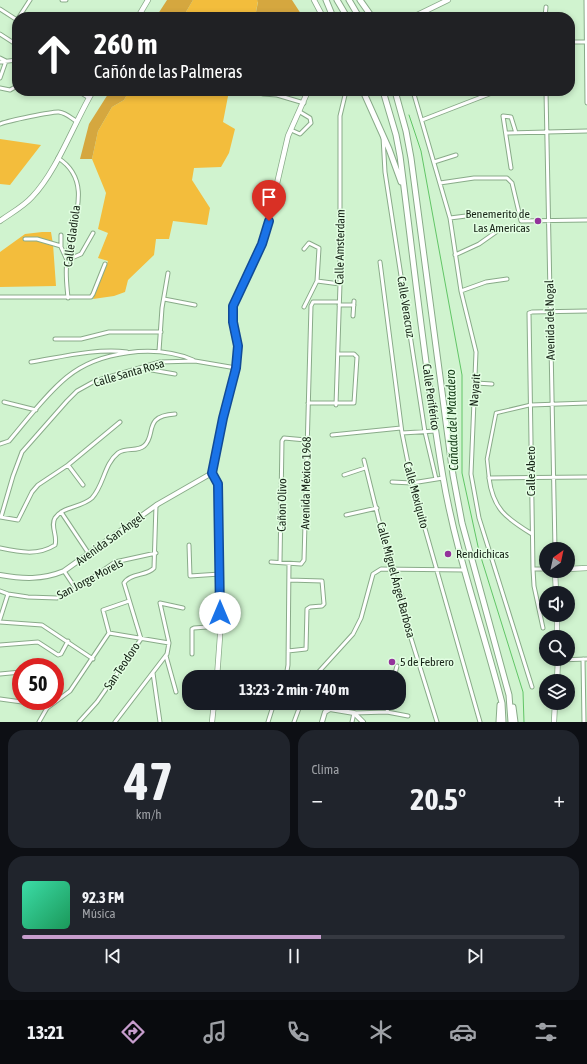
<!DOCTYPE html>
<html lang="es">
<head>
<meta charset="utf-8">
<style>
	:root { --surface:#171b24; --page:#20242c; --text:#f1f3f6; --muted:#9ea1a6; --line:#363941; --accent:#c79dcd }
	body { margin:0; font-family:"Asap Condensed",sans-serif; background:var(--page); color:var(--text); height:100vh; display:flex; flex-direction:column; font-size:15px; white-space:nowrap }
	* { box-sizing:border-box; margin:0 }
	p { font-size:13px; color:var(--muted) }
	.icon { flex:none; width:22px; height:22px; fill:none; stroke:currentColor; stroke-width:2; stroke-linecap:round; stroke-linejoin:round }
	.map { position:relative; height:722px; overflow:hidden }
	.side { display:flex; flex-direction:column; gap:8px; padding:8px; background:#0d0f14; flex:1 }
	.side>* { flex:none }
	.top-card { position:absolute; left:12px; top:12px; width:563px; height:84px; border-radius:16px; box-shadow:0 2px 6px #0003; background:#202124; color:#fff; overflow:hidden }
	.needle { width:26px; rotate:33deg }
	.fabs { position:absolute; left:539px; top:542px; display:grid; gap:8px }
	.fabs a { display:grid; place-items:center; width:36px; height:36px; border-radius:50%; background:var(--surface); box-shadow:0 2px 6px #0003; font-size:20px }
	.speed { position:absolute; left:12px; top:658px; display:flex; gap:8px; font-size:20px; font-weight:700; text-align:center }
	.speed>* { display:grid; place-content:center; width:52px; height:52px; border-radius:50%; background:var(--surface); box-shadow:0 2px 6px #0003; line-height:1 }
	.speed .limit { border:6px solid #d22; background:#fff; color:#111 }
	.pin { position:absolute; display:grid; place-items:center; width:34px; height:34px; color:#fff; margin:-41px -17px; border-radius:50% 50% 50% 0; rotate:-45deg; box-shadow:0 0 4px #0007 }
	.pin .icon { rotate:45deg }
	.me { position:absolute; width:44px; margin:-22px; rotate:0deg; stroke-linejoin:round; filter:drop-shadow(0 0 3px #0008) }
	.turn { display:flex; align-items:center; gap:14px; height:84px; padding:0 16px; font-size:18px }
	.turn .icon { width:52px; height:52px; stroke-width:2.5 }
	.turn b { display:block; font-size:28px; line-height:34px }
	.big { font-size:30px; font-weight:700; line-height:1.1 }
	.side .widget { flex:1; display:flex; flex-direction:column; justify-content:center; gap:6px; min-width:0; padding:0 14px; border-radius:16px; background:var(--page) }
	.side .dial { align-items:center; gap:0 }
	.dial b { font-size:52px; line-height:1 }
	.song { display:flex; align-items:center; gap:12px }
	.cover { width:48px; height:48px; border-radius:6px; background:linear-gradient(135deg,hsl(160 70% 55%),hsl(150 70% 35%)) }
	.played { height:4px; border-radius:2px; background:linear-gradient(90deg,var(--accent) 55%,var(--line) 55%) }
	.keys { display:flex; justify-content:space-around; direction:ltr }
	.heat { display:flex; justify-content:space-between; align-items:center; font-size:22px; direction:ltr }
	.side .tiles { flex:1; display:grid; gap:8px; grid-template-columns:1fr 1fr }
	.widget:last-child { grid-column:span 2 }
	.trip { position:absolute; left:182px; top:670px; width:224px; height:40px; border-radius:16px; background:var(--surface); box-shadow:0 2px 6px #0003; font-weight:700; line-height:40px; text-align:center }
	.tabs { display:flex; height:64px; justify-content:space-around; align-items:center; background:#090b0e; color:var(--muted) }
	.tabs .icon { width:28px; height:28px }
	.tabs .active { color:var(--accent) }
	.tabs b { font-size:18px; color:var(--text) }
	.map>svg:first-child { display:block }
</style>
</head>
<body>
<div class="map">
<svg width="587" height="722" viewBox="0 0 587 722">
	<rect width="100%" height="100%" fill="#d0f3cf"/>
	<path fill="#f3bd3c" d="M193 0H257L258 1 255 17H183Z
		M129 91H229L223 122 235 129 229 153 221 167 194 168 192 180 210 208 207 225 173 221 169 239H156L154 255 128 280 125 292 114 296 93 299 108 261 98 258 108 233 98 229 106 193 92 159 98 131 112 107 124 100Z
		M0 139 41 145 10 185 0 184Z
		M42 232H51L53 244 56 286 0 287V252L25 234Z"/>
	<path fill="#d5a73f" d="M167 0H193L183 17H156Z
		M257 0H292L303 17H255L258 2Z
		M110 91H129L124 100 112 107 98 131 92 159H80L89 124Z"/>
	<g fill="none" stroke-linecap="round" stroke-linejoin="round">
		<path stroke="#61c566" stroke-width="1" d="M409 115 421 151 462 375V473L479 551 523 692 524 722"/>
		<g stroke="#89ab89" stroke-width="4.5">
			<path id="pedestrian" d="M489 478 487 459 496 413 530 405"/>
		</g>
		<g stroke="#89ab89" stroke-width="5">
			<path id="minor" d="M62 0H66
				M586 0 587 103
				M0 9 17 20
				M19 17 30 0
				M545 17 546 7
				M0 34 17 45
				M570 42H586
				M0 58 6 61 0 78
				M0 62 17 60
				M0 88 10 90 17 86
				M78 91 89 98
				M413 91 450 218 461 291 476 352 471 474 479 518 532 687
				M546 91 555 549
				M263 94 277 95 304 103
				M422 120 497 91
				M0 124C7 121 54 111 59 112 66 113 71 118 76 121
				M291 130 300 134 311 123 310 118 300 112
				M506 133 587 131
				M383 137 385 172 425 432 436 479
				M58 158C96 182 70 226 67 261 65 273 67 286 68 298
				M434 162 456 155
				M511 168 503 116 511 117 516 133
				M440 183 474 178H507L512 183 521 221 587 220
				M450 218 482 214
				M61 235V247L67 260 81 254 93 233
				M25 239H37L61 246
				M455 255 479 244 496 232
				M380 262 402 433 412 483 480 722
				M317 281 340 284
				M461 291 486 282 507 279
				M0 297H91L93 294 105 264
				M164 299 195 305
				M339 305H354
				M304 307 317 281 319 248 309 243 304 249
				M353 316 354 301
				M55 339H81L109 332H161
				M159 351 162 308 168 273
				M31 362C61 357 97 348 127 352
				M140 368 175 374
				M476 383 492 384
				M4 402 36 410
				M308 403H354L357 357 354 354H338
				M336 405 340 284V116L346 91
				M531 405 587 403
				M402 433 436 431
				M332 435 401 428
				M0 444 9 441C27 420 45 395 67 377 99 351 155 344 193 360
				M364 460 391 569 402 597 406 622 437 722
				M68 465 83 485
				M344 475 365 468
				M392 482 412 483 443 478
				M61 512 89 554
				M346 515 377 508
				M0 517 18 520 32 492 38 485 68 465 120 422
				M1 517 13 476 22 452 67 401 77 391 95 381 160 362 195 361 236 368
				M532 534C506 518 493 509 489 478L587 477
				M189 545 190 576 220 574
				M0 548C19 552 38 556 55 545 58 536 50 526 55 518 63 506 81 508 92 498 104 485 104 464 118 453 126 447 137 452 144 446 157 435 142 416 175 414
				M271 562 301 564 304 560 311 306 313 302H339
				M280 562 282 441 284 438 306 440
				M533 569H546
				M64 571 76 589
				M0 591 8 594 28 597 57 598 76 589 115 562 156 553
				M0 619 8 594
				M0 622 42 625 93 659
				M543 628 534 586 533 569 529 313 532 312 587 311
				M109 633 169 643
				M0 645 38 642 58 655 61 654 68 641
				M288 651 306 649 307 609 310 607 322 606 324 604 322 581 289 580
				M192 654V629L194 628 220 626
				M166 656 176 692
				M583 659 584 722
				M558 660 587 659
				M153 673 160 722
				M0 674 21 672
				M286 677 288 665 289 564
				M314 677 353 634 361 618 373 574 381 569 464 570
				M394 677 397 666
				M0 699 22 702 28 705 39 701
				M387 712 389 703
				M39 722 47 708 70 691 109 633 103 610 129 601
				M79 722 97 702 141 639 124 583C130 573 147 576 154 568L156 505
				M115 722 167 654 169 643 160 603 183 608
				M268 722 274 703
				M294 722 301 703
				M352 722 354 713 387 712 408 716"/>
		</g>
		<g stroke="#89ab89" stroke-width="6">
			<path id="tertiary" d="M0 575C23 579 42 580 64 571L158 504 212 473
				M322 722 325 712 330 709 354 713 363 722"/>
		</g>
		<g stroke="#89ab89" stroke-width="6">
			<path id="secondary" d="M314 0 323 17
				M138 17 148 0
				M413 17 448 0
				M0 221C11 213 23 207 32 197 57 171 74 123 93 91
				M568 569 587 568
				M555 571 556 593
				M557 615V637
				M217 677 220 636 218 484 212 473 223 418 236 368 238 346 233 322V306L266 231 288 136 308 91
				M557 681 558 659
				M212 722 214 703
				M554 722 555 703"/>
		</g>
		<g stroke="#89ab89" stroke-width="7">
			<path id="trunk" d="M326 0 333 17
				M337 0 347 17
				M349 0 359 17
				M360 0 372 17
				M363 91 389 149 401 182
				M383 91 396 135 400 156C414 263 425 371 443 477 456 554 483 628 502 703L503 722
				M395 91 406 131 411 158 453 475 462 523 509 695 511 722
				M513 707 515 722
				M499 722 500 705"/>
		</g>
		<use href="#pedestrian" stroke="#fff" stroke-width="2.5"/>
		<use href="#minor" stroke="#fff" stroke-width="3"/>
		<use href="#tertiary" stroke="#fff" stroke-width="4"/>
		<use href="#secondary" stroke="#fff" stroke-width="4.5"/>
		<use href="#trunk" stroke="#fff" stroke-width="5"/>
	</g>
	<g fill="none" stroke-linecap="round" stroke-linejoin="round">
		<g stroke="#114b97" stroke-width="10">
			<path id="route" d="M220 613 218 484 212 473 223 418 236 368 238 346 233 322V306L262 244 269 221"/>
		</g>
		<use href="#route" stroke="#1a73e8" stroke-width="7"/>
	</g>
	<g fill="#93339b" stroke="#e2fee2" stroke-width="1.5">
		<circle cx="538" cy="221" r="4"/>
		<circle cx="448" cy="554" r="4"/>
		<circle cx="392" cy="662" r="4"/>
	</g>
	<g text-anchor="middle" dominant-baseline="central" stroke-width="3" stroke-linejoin="round" paint-order="stroke">
		<g font-size="12" fill="#162316" stroke="#e2fee2" text-anchor="start">
			<text x="530" y="214" text-anchor="end">Benemerito de<tspan x="530" dy="14">Las Americas</tspan></text>
			<text x="456" y="554">Rendichicas</text>
			<text x="400" y="662">5 de Febrero</text>
		</g>
		<g font-size="12" fill="#162316" stroke="#e2fee2">
			<text transform="translate(72 236) rotate(-82)">Calle Gladiola</text>
			<text transform="translate(340 247) rotate(-89)">Calle Amsterdam</text>
			<text transform="translate(406 307) rotate(81)">Calle Veracruz</text>
			<text transform="translate(550 320) rotate(-91)">Avenida del Nogal</text>
			<text transform="translate(129 373) rotate(-16)">Calle Santa Rosa</text>
			<text transform="translate(475 390) rotate(-86)">Nayarit</text>
			<text transform="translate(431 397) rotate(82)">Calle Periférico</text>
			<text transform="translate(531 471) rotate(-90)">Calle Abeto</text>
			<text transform="translate(306 483) rotate(-89)">Avenida México 1968</text>
			<text transform="translate(416 495) rotate(75)">Calle Mexiquito</text>
			<text transform="translate(282 505) rotate(-89)">Cañon Olivo</text>
			<text transform="translate(110 539) rotate(-36)">Avenida San Ángel</text>
			<text transform="translate(90 579) rotate(-28)">San Jorge Morels</text>
			<text transform="translate(396 580) rotate(75)">Calle Miguel Ángel Barbosa</text>
			<text transform="translate(122 666) rotate(-56)">San Teodoro</text>
		</g>
		<g font-size="13" font-style="italic" fill="#19401b" stroke="#e2fee2">
			<text transform="translate(452 420) rotate(-92)">Cañada del Matadero</text>
		</g>
	</g>
</svg>
<div class="fabs">
<a><svg class="needle" viewBox="-14 -14 28 28"><path d="M0-13l5 13h-10z" fill="#e53935"/><path d="M0 13l5-13h-10z" fill="#9ea1a6"/></svg></a>
<a><svg class="icon" aria-label="sound" viewBox="0 0 24 24"><path d="M4 9h4l5-4v14l-5-4H4zM17 9q2 3 0 6"/></svg></a>
<a><svg class="icon" aria-label="search" viewBox="0 0 24 24"><circle cx="10" cy="10" r="6"/><path d="M15 15l6 6"/></svg></a>
<a><svg class="icon" aria-label="layers" viewBox="0 0 24 24"><path d="M12 4l9 5-9 5-9-5zM3 14l9 5 9-5"/></svg></a>
</div>
<div class="speed"><div class="limit">50</div></div>
<div class="pin" style="left:269px;top:221px;background:#d93025"><svg class="icon" aria-label="arrive" viewBox="0 0 24 24"><path d="M6 21V4h12l-3 4 3 4H6"/></svg></div>
<svg class="me" style="left:220px;top:613px" viewBox="-20 -20 40 40"><circle r="19" fill="#fff"/><path d="M0-13L10 11 0 6-10 11z" fill="#1a73e8"/></svg>
<div class="trip">13:23 · 2 min · 740 m</div>
<div class="top-card">
<div class="turn"><svg class="icon" aria-label="ahead" viewBox="0 0 24 24"><path d="M12 20V5M6 11l6-6 6 6"/></svg><div><b>260 m</b>Cañón de las Palmeras</div></div>
</div>
</div>
<section class="side">
<div class="tiles">
<div class="widget dial"><b>47</b><p>km/h</p></div>
<div class="widget"><p>Clima</p>
<div class="heat"><a>−</a><b class="big">20.5°</b><a>+</a></div>
</div>
<div class="widget">
<div class="song"><i class="cover"></i><div><b>92.3 FM</b><p>Música</p></div></div>
<div class="played"></div>
<div class="keys"><svg class="icon" aria-label="previous" viewBox="0 0 24 24"><path d="M18 5L8 12l10 7zM5 5v14"/></svg><svg class="icon" aria-label="pause" viewBox="0 0 24 24"><path d="M8 5v14M16 5v14"/></svg><svg class="icon" aria-label="next" viewBox="0 0 24 24"><path d="M6 5l10 7-10 7zM19 5v14"/></svg></div>
</div>
</div>
</section>
<nav class="tabs">
<b>13:21</b>
<svg class="icon active" aria-label="directions" viewBox="0 0 24 24"><path d="M12 3l9 9-9 9-9-9zM9 14v-3h6M13 9l2 2-2 2"/></svg>
<svg class="icon" aria-label="music" viewBox="0 0 24 24"><path d="M9 18V5l10-2v13"/><circle cx="6" cy="18" r="3"/><circle cx="16" cy="16" r="3"/></svg>
<svg class="icon" aria-label="phone" viewBox="0 0 24 24"><path d="M5 4h4l2 5-3 2q2 4 5 5l2-3 5 2v4C11 20 4 13 5 4z"/></svg>
<svg class="icon" aria-label="climate" viewBox="0 0 24 24"><path d="M12 3v18M4 7l16 10M4 17L20 7"/></svg>
<svg class="icon" aria-label="car" viewBox="0 0 24 24"><path d="M5 17H2v-5l4-1 3-4h7l3 4 3 1v5h-3M9 17h6M6 11h13"/><circle cx="7" cy="17" r="2"/><circle cx="17" cy="17" r="2"/></svg>
<svg class="icon" aria-label="filters" viewBox="0 0 24 24"><path d="M4 7h16M4 17h16"/><circle cx="9" cy="7" r="2"/><circle cx="15" cy="17" r="2"/></svg>
</nav>
</body>
</html>
